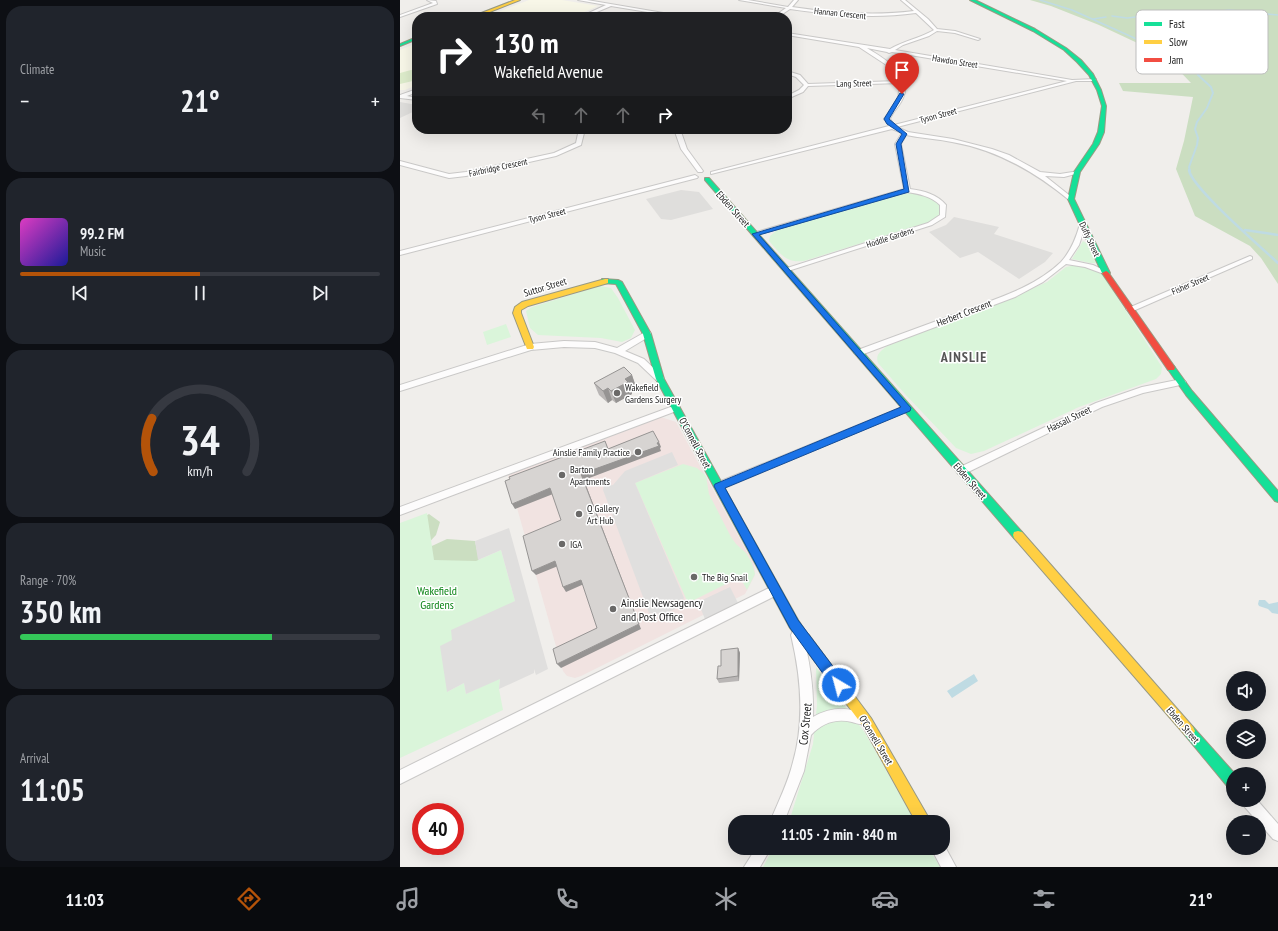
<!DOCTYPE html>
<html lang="en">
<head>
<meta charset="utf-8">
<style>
	:root { --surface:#171b24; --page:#20242c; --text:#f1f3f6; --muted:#9ea1a6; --line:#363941; --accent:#b45309 }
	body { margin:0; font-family:"PT Sans Narrow",sans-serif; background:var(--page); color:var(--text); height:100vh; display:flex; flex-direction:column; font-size:15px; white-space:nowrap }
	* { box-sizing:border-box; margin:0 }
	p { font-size:13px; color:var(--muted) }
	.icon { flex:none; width:22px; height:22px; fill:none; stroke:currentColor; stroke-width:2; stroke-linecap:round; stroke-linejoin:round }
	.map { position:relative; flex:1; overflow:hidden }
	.details { display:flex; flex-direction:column; gap:6px; padding:6px; background:#0d0f14; width:400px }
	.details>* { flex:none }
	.guide { position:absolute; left:12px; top:12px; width:380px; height:122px; border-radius:16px; box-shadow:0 4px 16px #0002; background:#202124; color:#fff; overflow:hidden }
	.controls { position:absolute; left:826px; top:671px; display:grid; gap:8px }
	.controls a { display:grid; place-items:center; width:40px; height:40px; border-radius:50%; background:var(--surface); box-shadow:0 4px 16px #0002; font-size:20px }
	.speed { position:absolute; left:12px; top:803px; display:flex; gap:8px; font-size:20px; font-weight:700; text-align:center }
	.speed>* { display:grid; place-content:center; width:52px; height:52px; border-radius:50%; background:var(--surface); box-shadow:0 4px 16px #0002; line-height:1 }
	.speed .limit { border:6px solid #d22; background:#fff; color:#111 }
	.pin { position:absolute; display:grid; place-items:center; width:34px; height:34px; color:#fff; margin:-41px -17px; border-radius:50% 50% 50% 0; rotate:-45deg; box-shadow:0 0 4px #0007 }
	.pin .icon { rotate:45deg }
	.me { position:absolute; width:44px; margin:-22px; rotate:323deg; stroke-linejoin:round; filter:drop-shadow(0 0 3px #0008) }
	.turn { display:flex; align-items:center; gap:14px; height:84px; padding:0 16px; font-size:18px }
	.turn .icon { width:52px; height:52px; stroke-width:2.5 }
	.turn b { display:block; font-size:28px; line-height:34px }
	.lanes { display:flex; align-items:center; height:38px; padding:0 16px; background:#0003; justify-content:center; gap:20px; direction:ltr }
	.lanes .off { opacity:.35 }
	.big { font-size:30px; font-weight:800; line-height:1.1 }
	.details .widget { flex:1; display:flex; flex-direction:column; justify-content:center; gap:6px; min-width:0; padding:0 14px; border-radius:16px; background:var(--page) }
	.details .dial { align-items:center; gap:0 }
	.dial svg { height:104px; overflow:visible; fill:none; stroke:var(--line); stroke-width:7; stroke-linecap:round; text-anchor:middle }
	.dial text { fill:var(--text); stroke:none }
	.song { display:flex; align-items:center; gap:12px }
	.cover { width:48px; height:48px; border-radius:6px; background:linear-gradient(135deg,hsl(310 70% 55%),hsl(240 70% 35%)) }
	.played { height:4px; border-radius:2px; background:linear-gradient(90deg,var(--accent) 50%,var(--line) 50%) }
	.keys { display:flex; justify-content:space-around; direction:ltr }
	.heat { display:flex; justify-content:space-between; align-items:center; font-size:22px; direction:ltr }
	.charge { height:6px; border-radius:3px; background:linear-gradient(90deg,#34c759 70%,var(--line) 0) }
	.trip { position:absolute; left:328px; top:815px; width:222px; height:40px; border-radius:16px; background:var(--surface); box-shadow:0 4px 16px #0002; font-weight:800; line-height:40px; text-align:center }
	.menu { display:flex; height:64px; justify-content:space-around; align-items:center; background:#090b0e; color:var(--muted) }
	.menu .icon { width:28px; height:28px }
	.menu .current { color:var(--accent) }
	.menu b { font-size:18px; color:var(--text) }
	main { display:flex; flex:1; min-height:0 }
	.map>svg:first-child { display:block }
</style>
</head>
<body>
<main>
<section class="details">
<div class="widget"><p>Climate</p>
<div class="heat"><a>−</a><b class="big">21°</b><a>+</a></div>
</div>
<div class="widget">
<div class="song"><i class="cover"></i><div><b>99.2 FM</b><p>Music</p></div></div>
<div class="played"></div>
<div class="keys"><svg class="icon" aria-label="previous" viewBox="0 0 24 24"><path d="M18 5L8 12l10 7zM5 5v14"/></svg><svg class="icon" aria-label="pause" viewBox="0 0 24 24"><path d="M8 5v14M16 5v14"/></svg><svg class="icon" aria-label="next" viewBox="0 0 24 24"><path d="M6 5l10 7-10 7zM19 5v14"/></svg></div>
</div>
<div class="widget dial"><svg viewBox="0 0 100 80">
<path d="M14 69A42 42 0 1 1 86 69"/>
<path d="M14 69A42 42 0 0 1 13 28" stroke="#b45309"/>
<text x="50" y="56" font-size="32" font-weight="700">34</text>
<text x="50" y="72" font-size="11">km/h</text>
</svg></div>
<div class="widget"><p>Range · 70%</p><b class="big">350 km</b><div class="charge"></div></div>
<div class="widget"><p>Arrival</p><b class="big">11:05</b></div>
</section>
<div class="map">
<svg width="878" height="867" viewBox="0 0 878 867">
	<rect width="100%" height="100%" fill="#f0eeeb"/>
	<path fill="#dfdedc" d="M0 102 17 105V110L0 118Z
		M281 190 299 192 313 209 271 220 261 219 246 199Z
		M554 217 599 227 594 234 653 253 645 262 619 279 578 252 560 258 529 232 546 225Z"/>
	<path fill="#f1e3e1" d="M261 417 276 422 347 552 354 563 355 575 345 594 181 676 175 678 167 676 163 671 108 476 110 473 253 418Z"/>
	<path fill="#f8f7e8" d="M129 0H162L198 6 173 17H85Z
		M17 43V85L5 90H0V50Z"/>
	<path fill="#ddeccb" d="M11 70H17V80L0 84V73Z"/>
	<path fill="#cbdec1" d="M630 0H878V284L861 258 850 246 795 216 776 169 784 141 793 97 723 91 719 83H791L765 56 699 25 651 6Z
		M29 514 40 522 36 535 21 551 47 539 75 541 79 560 59 583 0 533 14 523Z"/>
	<path fill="#daf5da" d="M510 193C526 195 560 207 529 222L404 261C385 263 381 254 369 241L370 236 377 230 495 195Z
		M683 241 688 244 698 263H690L672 259Z
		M676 265 688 268 702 274 762 367 761 374 756 379 679 407 584 451 571 454 556 448 505 394 478 363C475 354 481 351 487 346L620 294 647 282 666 267Z
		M200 286 211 288 218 298 235 330 231 338 222 342 201 338 138 335 130 328 126 311 132 307Z
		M106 324 111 337 87 345 83 332Z
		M283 464 297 468 306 476 309 494 331 537 336 544 346 553 352 563 355 574 347 590 340 577 288 603 235 483Z
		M27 513 34 560 76 561 101 550 115 601 52 640 47 692 64 683 66 694 100 678 99 689 103 710 0 758V523Z
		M416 667 465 733 515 822H389L413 744 417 705Z
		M373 848H529L540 867H363Z"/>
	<path fill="#e0dfde" d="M272 452 278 465 235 483 284 598 275 609 268 612 265 614 249 613 203 490 204 486 213 485 225 471Z
		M109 528 148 669 136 675 134 669V673L99 689 100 679 66 694 64 683 47 692 40 646 52 640 51 630 115 601 101 550 78 560 75 541Z
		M330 587 340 607 307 624 298 602Z"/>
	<path fill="#bfdbe3" d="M859 600H865L869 604 878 602V614L872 613 868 609 859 606 858 604Z
		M574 674 578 681 552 698 547 691Z"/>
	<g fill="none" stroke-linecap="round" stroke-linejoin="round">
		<path stroke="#bfdbe3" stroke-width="1.5" d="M640 0 672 10 770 54 800 76
			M712 16 727 18 745 16 774 18 829 10 878 15
			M693 19 706 17"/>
		<path stroke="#bfdbe3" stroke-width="2" d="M790 171 789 167 797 145 798 138 795 129 797 122 807 108 813 93 811 87 798 75"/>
		<path stroke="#bfdbe3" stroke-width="2.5" d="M789 170C791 187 862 248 878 263
			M845 230 878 235"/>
		<g stroke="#c9c8c7" stroke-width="2">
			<path id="street" d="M27 0 36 1 37 4 0 17V15L33 3Z
				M178 0H187L287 17H278L211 6 185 17H180L206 5Z
				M339 0H348L388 7 394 0H398L392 7C433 13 473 16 514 11L501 0H505L528 19 537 29 555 31 580 39 578 40 555 33 537 31 529 36 503 45 495 50 672 80 696 79 694 81H676L497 127 508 132 553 139 592 149 609 155 640 172 660 174 679 171V173L664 177 645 176 674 199 669 200C634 171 597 150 552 142 537 139 521 138 506 135L501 144 510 189C524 191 537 194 546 205L545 217 532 225 388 271H384V269L528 223 540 215V205C531 196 519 194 507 192L357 235H353V233L504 189 495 144 502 133 492 129 311 174V172L489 126 484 119 498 99 500 83 408 86 403 92 387 99V96L399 90 404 85 396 77 387 74V71L400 75 408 84 499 81 494 72 488 66 459 47 387 35V33L490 49C504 41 520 38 534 30L516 13C474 19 432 15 390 9L378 17H373L386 8ZM467 48 487 52 489 53 492 52 667 81 494 125 490 119C493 111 500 106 503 98 514 75 483 58 467 48Z
				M17 89V92L7 96 17 98V100L0 98V95Z
				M179 129H185L181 145 156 156 66 176 49 178 0 165V161L49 174 66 172 154 153 176 143Z
				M274 129H280L287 149 303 171 302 172H298L281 149Z
				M295 175 298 177 297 178 0 255V251Z
				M683 222 686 224 679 245 669 260 693 265 708 272V274H704L685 267 666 264 643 282 615 297 461 355 458 356 454 353 455 351C490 338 526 325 561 312 595 299 634 288 661 262 671 251 676 238 680 224Z
				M850 256 852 257V259L733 311H730L726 309Z
				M247 331 250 332 251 334 250 336 225 351 244 359 263 377 264 379 263 381H257L238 363 215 353 195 348 164 347 131 350 0 391V385L130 344 164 341 195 342 217 348Z
				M782 379 786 382 785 384 743 393 702 407 564 474H558L556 471 558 468 696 403 742 387Z
				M276 405 279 406 280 408 279 410 0 515V507Z
				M507 405 510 406 511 408 510 410 322 489 319 490 316 489 314 486 316 483Z
				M375 585 379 586 380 590 379 594 0 784V770Z
				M397 629 401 631 403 635C410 662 414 689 413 717 431 707 448 706 466 715L468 719 466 723C461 726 457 723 452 722 436 718 422 723 411 735L404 771 384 822H370C378 802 388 783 393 762 405 720 401 677 391 635L393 631Z
				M841 800H857L878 824V841L873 839 843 805Z
				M543 843 556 867H541L531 848H543Z
				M356 848H371L360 867H344Z"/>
		</g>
		<g stroke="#999a82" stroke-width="2">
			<path id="fast" d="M570 0H575L635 29 666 48 681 60 693 74 701 90 706 106 704 132 699 144 680 172 674 199 710 273 708 274H704L702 273 668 199 674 172 693 144 698 132 702 106 697 90 689 75 677 62 664 50 633 31Z
				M17 37V39L0 46V44Z
				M305 178H309L622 532 623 535 622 538 618 539 614 538 305 180Z
				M202 279 218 280 222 282 251 334 264 379 398 620 411 639 409 643 405 645 401 643 390 628 256 379 243 334 216 284 202 283Z
				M771 365 774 366 792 391 878 491V502L875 501 786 395 767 368Z
				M789 725 793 727 835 774H833V789L828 787 785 735 783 731 785 727Z"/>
		</g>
		<g stroke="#999a82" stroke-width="2">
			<path id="slow" d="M115 0H120L77 17H71Z
				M205 279H208V283L128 306 121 310V313L134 347 133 349H127L113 313 115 307 122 302Z
				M618 531 622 532 793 727 795 731 793 735 789 737 785 735 614 538 613 535 614 532Z
				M405 633 409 635 471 718 531 822H516L463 726 401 643 399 639 401 635Z"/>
		</g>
		<g stroke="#999a82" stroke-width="2">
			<path id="jam" d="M706 271 708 272 774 366 775 368 774 370H768L702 273Z"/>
		</g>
		<use href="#street" fill="#fdfcfc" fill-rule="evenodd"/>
		<use href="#fast" fill="#16e098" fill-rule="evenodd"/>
		<use href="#slow" fill="#ffcf43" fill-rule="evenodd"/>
		<use href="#jam" fill="#f24e42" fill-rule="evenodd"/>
	</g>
	<path fill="#b9b6b5" d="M232 375 236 387 231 390 232 394 216 403 212 400 208 403 199 395 194 383Z
		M338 648 340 653 339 681 319 683 317 679 321 666Z"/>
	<path fill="#969493" d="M232 375 236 387 231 390 232 394 216 403 211 391 225 379Z
		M208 388 212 400 208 403 203 391Z
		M259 442 261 447 260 448 261 451 184 480 241 629 161 668 157 664 239 624 181 474Z
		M150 488 153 494 115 509 112 504Z
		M155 561 158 566 136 575 132 571Z
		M181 580 184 584 166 592 163 587Z
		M338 648 340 653 339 681 338 676Z"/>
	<path fill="#d7d4d2" stroke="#969493" d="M224 367 232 375 225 379 228 382 211 391 208 388 203 391 194 383Z
		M253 431 259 442 257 443 259 446 181 474 239 624 157 664 153 649 197 628 181 580 163 587 155 561 132 571 123 536 161 520 150 488 112 504 105 481 110 479 109 477 205 441 208 449Z
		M338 648V676L317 679 318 666H321V650Z"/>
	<path fill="#1a73e8" stroke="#114b97" d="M500 93 504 94 489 119 507 134 501 144 509 192 359 235 511 408 510 411 325 488 398 620 444 681 446 685 444 690 439 691 435 690 390 628 314 486 315 484 501 407 352 234 504 189 496 144 502 134 487 124 484 119Z"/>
	<g fill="#6a6968" stroke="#fff" stroke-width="1.5">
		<circle cx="217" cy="393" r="4"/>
		<circle cx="238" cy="452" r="4"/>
		<circle cx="162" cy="475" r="4"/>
		<circle cx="179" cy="514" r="4"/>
		<circle cx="162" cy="544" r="4"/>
		<circle cx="294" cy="577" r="4"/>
		<circle cx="213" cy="609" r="4"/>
	</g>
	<g text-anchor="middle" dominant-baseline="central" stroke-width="3" stroke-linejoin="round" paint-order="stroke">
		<g font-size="9" fill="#222" stroke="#fff">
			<text transform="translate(440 13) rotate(6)">Hannan Crescent</text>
			<text transform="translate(555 61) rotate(9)">Hawdon Street</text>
			<text transform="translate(454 83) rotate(-1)">Lang Street</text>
			<text transform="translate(538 115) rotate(-15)">Tyson Street</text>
			<text transform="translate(98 167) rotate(-12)">Fairbridge Crescent</text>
			<text transform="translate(147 215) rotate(-14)">Tyson Street</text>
			<text transform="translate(490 237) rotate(-18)">Hoddle Gardens</text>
			<text transform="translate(690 239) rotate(65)">Duffy Street</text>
			<text transform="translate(790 284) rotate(-23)">Fisher Street</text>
		</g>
		<g font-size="10" fill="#222" stroke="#fff">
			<text transform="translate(333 209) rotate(48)">Ebden Street</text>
			<text transform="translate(145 287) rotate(-17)">Suttor Street</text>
			<text transform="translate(564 313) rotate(-21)">Herbert Crescent</text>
			<text transform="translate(669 419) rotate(-26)">Hassall Street</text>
			<text transform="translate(295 443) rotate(62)">O'Connell Street</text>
			<text transform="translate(570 481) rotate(49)">Ebden Street</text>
			<text transform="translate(783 725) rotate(49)">Ebden Street</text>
			<text transform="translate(476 740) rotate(59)">O'Connell Street</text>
		</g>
		<g font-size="10" fill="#222" stroke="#fff" text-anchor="start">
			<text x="225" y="387">Wakefield<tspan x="225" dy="12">Gardens Surgery</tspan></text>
			<text x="230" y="452" text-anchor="end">Ainslie Family Practice</text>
			<text x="170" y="469">Barton<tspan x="170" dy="12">Apartments</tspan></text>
			<text x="187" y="508">Q Gallery<tspan x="187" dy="12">Art Hub</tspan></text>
			<text x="170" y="544">IGA</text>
			<text x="302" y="577">The Big Snail</text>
		</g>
		<g font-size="12" fill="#0c8416" stroke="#fff">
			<text x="37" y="590">Wakefield<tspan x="37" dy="14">Gardens</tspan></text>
		</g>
		<g font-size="12" fill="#222" stroke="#fff" text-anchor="start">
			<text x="221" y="602">Ainslie Newsagency<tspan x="221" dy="14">and Post Office</tspan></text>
		</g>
		<g font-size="12" fill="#222" stroke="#fff">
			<text transform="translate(405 724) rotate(-84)">Cox Street</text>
		</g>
		<g font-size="14" font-weight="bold" letter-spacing="1" fill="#555" stroke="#fff">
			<text x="564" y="357">AINSLIE</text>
		</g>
	</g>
	<rect x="736" y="10" width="132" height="64" rx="6" fill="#fff" stroke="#bdbdbd" stroke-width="1"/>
	<rect x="744" y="22" width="18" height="4" fill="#16e098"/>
	<rect x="744" y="40" width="18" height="4" fill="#ffcf43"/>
	<rect x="744" y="58" width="18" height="4" fill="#f24e42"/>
	<g font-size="11" fill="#222">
		<text x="769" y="28">Fast</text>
		<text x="769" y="46">Slow</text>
		<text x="769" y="64">Jam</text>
	</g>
</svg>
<div class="controls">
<a><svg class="icon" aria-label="sound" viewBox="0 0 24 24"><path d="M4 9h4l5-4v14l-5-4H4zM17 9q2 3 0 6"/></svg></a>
<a><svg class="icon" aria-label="layers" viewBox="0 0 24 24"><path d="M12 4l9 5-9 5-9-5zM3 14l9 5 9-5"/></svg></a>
<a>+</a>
<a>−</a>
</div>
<div class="speed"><div class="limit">40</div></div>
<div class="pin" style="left:502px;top:94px;background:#d93025"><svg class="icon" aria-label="arrive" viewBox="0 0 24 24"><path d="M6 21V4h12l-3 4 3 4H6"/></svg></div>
<svg class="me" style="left:439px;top:685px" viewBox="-20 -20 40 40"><circle r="17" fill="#1a73e8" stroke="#fff" stroke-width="3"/><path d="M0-11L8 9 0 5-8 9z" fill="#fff"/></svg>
<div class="trip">11:05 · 2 min · 840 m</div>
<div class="guide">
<div class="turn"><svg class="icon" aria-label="right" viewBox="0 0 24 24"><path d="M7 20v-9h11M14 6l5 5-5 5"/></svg><div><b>130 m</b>Wakefield Avenue</div></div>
<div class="lanes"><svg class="icon off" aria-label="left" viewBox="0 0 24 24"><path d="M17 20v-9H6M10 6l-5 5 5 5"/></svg><svg class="icon off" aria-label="ahead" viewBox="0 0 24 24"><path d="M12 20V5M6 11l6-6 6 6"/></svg><svg class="icon off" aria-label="ahead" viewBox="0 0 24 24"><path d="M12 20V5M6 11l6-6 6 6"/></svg><svg class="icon" aria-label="right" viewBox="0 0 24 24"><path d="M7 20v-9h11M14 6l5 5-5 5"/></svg></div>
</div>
</div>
</main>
<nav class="menu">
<b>11:03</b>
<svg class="icon current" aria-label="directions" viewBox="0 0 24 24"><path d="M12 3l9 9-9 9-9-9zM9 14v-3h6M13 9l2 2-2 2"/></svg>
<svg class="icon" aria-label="music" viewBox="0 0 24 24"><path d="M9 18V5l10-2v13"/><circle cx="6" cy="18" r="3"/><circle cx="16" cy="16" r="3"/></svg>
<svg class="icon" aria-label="phone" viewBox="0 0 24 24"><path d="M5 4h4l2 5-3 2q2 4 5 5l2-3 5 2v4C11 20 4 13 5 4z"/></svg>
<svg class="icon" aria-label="climate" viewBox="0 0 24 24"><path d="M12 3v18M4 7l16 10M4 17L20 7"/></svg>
<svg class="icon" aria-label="car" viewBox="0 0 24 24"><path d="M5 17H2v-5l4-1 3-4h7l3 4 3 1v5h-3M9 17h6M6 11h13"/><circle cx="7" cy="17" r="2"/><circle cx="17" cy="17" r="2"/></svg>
<svg class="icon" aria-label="filters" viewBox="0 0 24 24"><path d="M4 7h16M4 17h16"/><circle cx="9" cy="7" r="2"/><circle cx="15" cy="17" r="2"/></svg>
<b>21°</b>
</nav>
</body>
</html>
